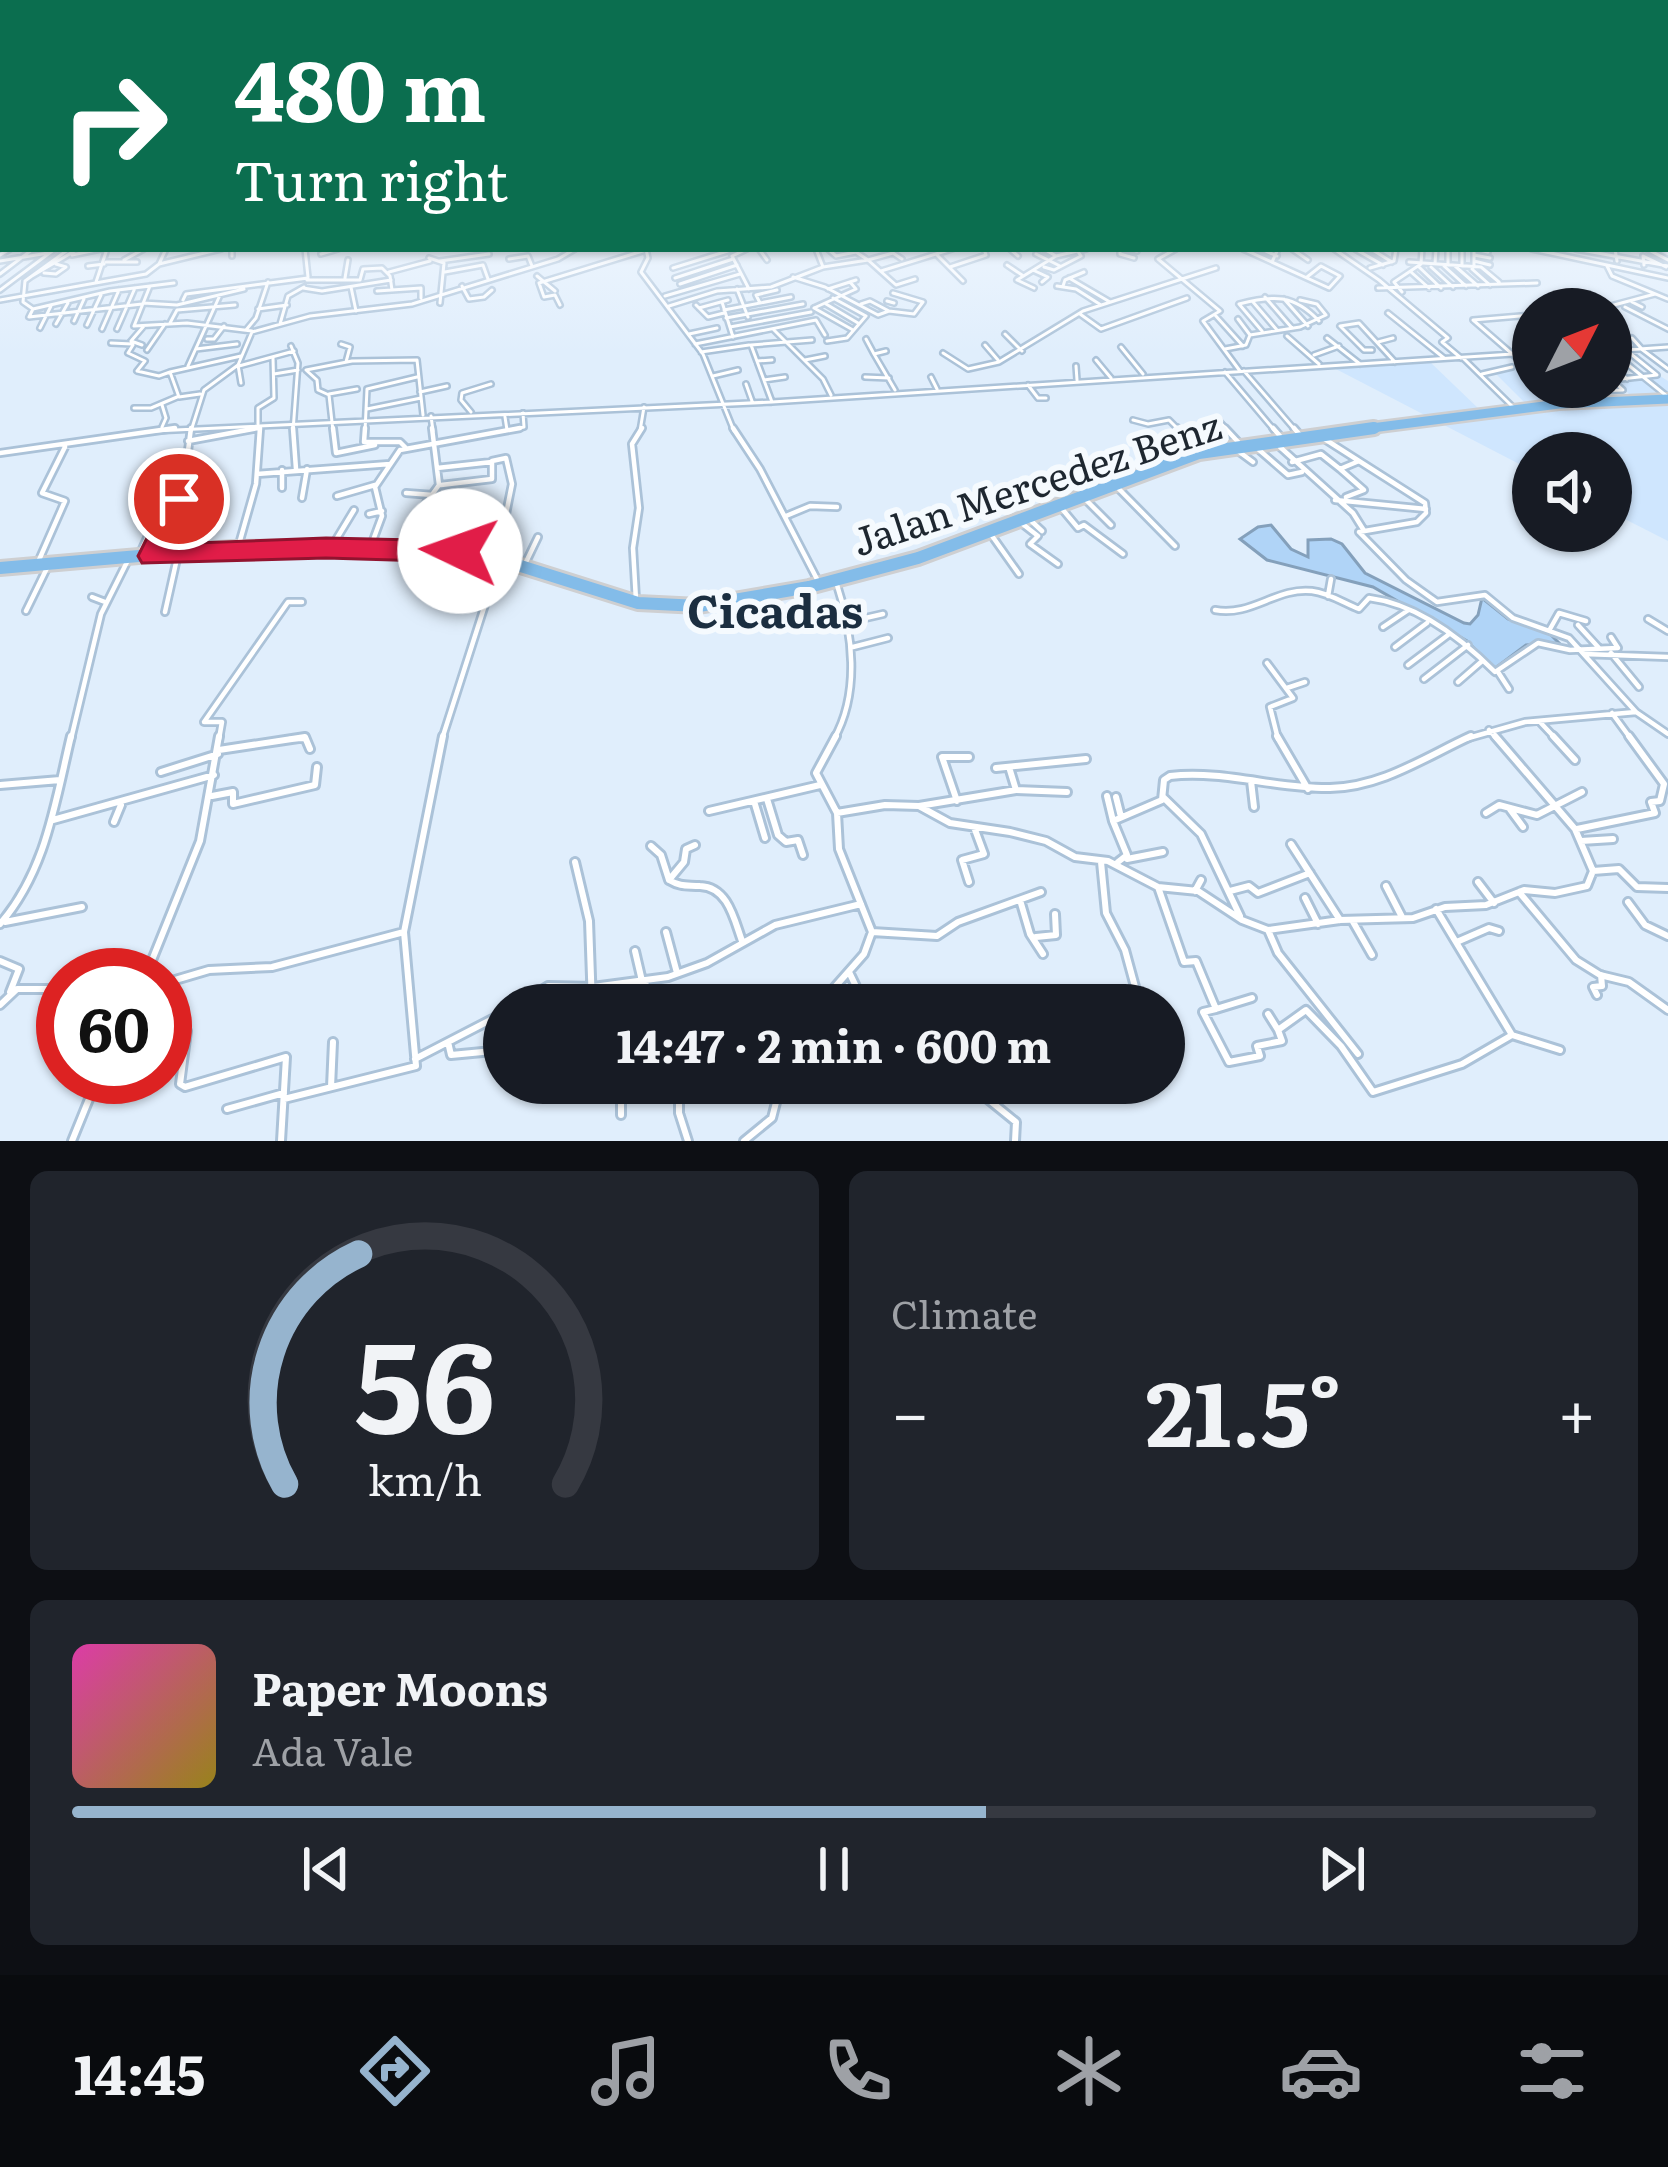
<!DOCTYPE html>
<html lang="en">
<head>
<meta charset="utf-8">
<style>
	:root { --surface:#171b24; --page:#20242c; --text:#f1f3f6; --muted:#9ea1a6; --line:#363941; --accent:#96b4ce }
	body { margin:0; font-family:Literata,serif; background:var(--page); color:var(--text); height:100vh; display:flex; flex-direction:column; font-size:45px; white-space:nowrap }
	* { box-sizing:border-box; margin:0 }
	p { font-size:39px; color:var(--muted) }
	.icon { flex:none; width:66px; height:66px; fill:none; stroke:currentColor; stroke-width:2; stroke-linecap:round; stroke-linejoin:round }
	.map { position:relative; height:1141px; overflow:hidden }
	.panel { display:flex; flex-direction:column; gap:30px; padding:30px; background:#0d0f14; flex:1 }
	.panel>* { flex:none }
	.guide { position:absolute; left:0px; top:0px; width:1668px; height:252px; box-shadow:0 3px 9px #0004; background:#0b6e4f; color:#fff; overflow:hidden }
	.needle { width:78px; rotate:48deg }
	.buttons { position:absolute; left:1512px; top:288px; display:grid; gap:24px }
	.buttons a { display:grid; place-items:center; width:120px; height:120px; border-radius:50%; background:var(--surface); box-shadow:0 3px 9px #0004; font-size:60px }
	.speed { position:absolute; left:36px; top:948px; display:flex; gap:24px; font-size:60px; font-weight:700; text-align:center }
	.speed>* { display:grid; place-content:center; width:156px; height:156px; border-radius:50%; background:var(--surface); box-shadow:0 3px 9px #0004; line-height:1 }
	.speed .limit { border:18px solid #d22; background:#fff; color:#111 }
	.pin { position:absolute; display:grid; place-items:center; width:102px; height:102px; color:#fff; margin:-51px; border:6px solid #fff; border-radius:50%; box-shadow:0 3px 12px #0007 }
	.me { position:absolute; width:132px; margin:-66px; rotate:273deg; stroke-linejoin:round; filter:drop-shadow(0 0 9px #0008) }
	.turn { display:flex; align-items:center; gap:42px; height:252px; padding:0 36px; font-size:54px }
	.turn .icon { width:156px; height:156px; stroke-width:2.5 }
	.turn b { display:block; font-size:84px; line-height:102px }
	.big { font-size:90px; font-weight:700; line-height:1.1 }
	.panel .card { flex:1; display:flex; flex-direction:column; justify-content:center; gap:18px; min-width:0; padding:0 42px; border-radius:18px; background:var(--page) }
	.panel .dial { align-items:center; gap:0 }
	.dial svg { height:312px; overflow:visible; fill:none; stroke:var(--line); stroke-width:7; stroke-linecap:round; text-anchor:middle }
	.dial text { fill:var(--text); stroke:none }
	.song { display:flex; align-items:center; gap:36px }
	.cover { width:144px; height:144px; border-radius:18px; background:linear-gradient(135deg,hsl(320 70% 55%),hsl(50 70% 35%)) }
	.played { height:12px; border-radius:6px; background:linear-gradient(90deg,var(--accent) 60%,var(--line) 60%) }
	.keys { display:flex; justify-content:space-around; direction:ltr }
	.heat { display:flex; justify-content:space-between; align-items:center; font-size:66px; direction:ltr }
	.panel .tiles { flex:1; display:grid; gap:30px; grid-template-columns:1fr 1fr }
	.card:last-child { grid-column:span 2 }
	.trip { position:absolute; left:483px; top:984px; width:702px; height:120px; border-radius:60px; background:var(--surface); box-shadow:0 3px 9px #0004; font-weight:700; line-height:120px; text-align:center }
	.tab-bar { display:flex; height:192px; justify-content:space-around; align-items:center; background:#090b0e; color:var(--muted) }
	.tab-bar .icon { width:84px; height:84px }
	.tab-bar .selected { color:var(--accent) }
	.tab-bar b { font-size:54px; color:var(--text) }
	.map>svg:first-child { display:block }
</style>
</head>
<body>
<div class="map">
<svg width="1668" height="1141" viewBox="0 0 1668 1141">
	<rect width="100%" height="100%" fill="#e0eefc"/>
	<path fill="#cfe6fe" d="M1429 361 1480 410 1527 405 1494 372 1518 368 1533 380V387H1541L1556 400 1629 394 1615 380 1660 376 1668 381V541L1611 512V453H1533V471L1332 367Z"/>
	<path fill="#b0d4f7" stroke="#84a0bb" stroke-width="3" d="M1271 525 1291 549 1308 557V540L1331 539 1342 544 1365 573 1464 623 1470 624 1478 615 1482 598 1508 619 1550 634 1559 643 1526 645 1494 669 1467 641 1373 587 1267 560 1240 539 1258 527Z"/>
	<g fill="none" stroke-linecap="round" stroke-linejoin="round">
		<g stroke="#abc2d8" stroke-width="8">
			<path id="street-far2" d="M0 203 3 199
				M69 249 25 281 23 302 33 309 29 317 142 304
				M232 249V256
				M305 249 308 277
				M646 249 648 258 641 272 703 354 734 431
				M747 249 732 256 749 289
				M759 249 767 260
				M816 249 823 267
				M828 249 836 256 856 252 868 260 893 253 902 259
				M1010 249 1018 256
				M1044 249 1056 256
				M1120 249V254L1134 258
				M1128 249 1137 251
				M1176 249 1158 259 1220 311 1203 321 1240 371
				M1243 249 1329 288 1340 276 1321 266 1307 277
				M1261 249 1277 256
				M1292 249 1308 260
				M1334 249 1379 280 1448 338 1442 342 1461 358
				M1355 249 1383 265
				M1371 249 1392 262
				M1448 249V265
				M1462 249V266
				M1474 249V267
				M1475 249 1488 252
				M1532 249 1668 278
				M1576 249 1668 266
				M1615 249 1617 261
				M1647 249 1668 260
				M321 254 338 249
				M1036 254 1060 266
				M0 255 10 249
				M72 255 101 249
				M937 255 963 281
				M1474 255 1490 258
				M429 258 444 263 440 303
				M509 259 528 256 532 266
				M124 260 144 249
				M0 261 48 253
				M440 261 489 254
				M1474 261 1490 265
				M106 262H137
				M1272 262 1278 249
				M1409 262 1481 267 1499 282
				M159 264 166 249
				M1435 264 1436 249
				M1007 265 1022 275
				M1644 265 1643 256 1666 267
				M88 266 104 264
				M1444 266 1466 286
				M1455 266 1478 286
				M1607 266 1612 276 1668 299
				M950 267 986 255 984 249
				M1044 267 1054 270 1081 256 1077 250
				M1419 267 1441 288
				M1431 267 1453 287
				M673 268 734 249
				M1370 268 1394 261 1396 249
				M1472 269 1490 285
				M881 271 952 249
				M1035 271 1048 277 1042 282
				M389 272 430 261
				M445 272 483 265 488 279
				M1411 272 1429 288
				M44 273 56 274 66 267 56 264
				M0 274 33 249
				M32 276 78 249
				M537 276 555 291
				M793 277 825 287 878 315 889 311 914 314 923 302 893 293
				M345 278 348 260
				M675 278 733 259
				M1069 278 1110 302
				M307 280H360L363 269 382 268 390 276 392 290
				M1017 280 1056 256 1086 249
				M1017 280 1034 288
				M96 282 107 249
				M680 284 737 265
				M150 286 134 326 187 323 252 331
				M462 286 469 299 484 297 492 290
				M1057 286 1076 289 1101 305
				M1063 286 1065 280 1084 272
				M351 287 356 311
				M303 288 322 291 391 280
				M1378 288 1537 283
				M737 289 748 317
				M828 289 856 280
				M0 290 55 249
				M377 291 421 288V298
				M1402 292 1394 282 1421 264 1422 249
				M665 296 740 274
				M1265 297 1292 328
				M1284 299 1308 326
				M0 300 146 274 159 264 221 249
				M183 300 186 294 308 278
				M887 301 894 303
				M722 302 733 337
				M1253 302 1277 330
				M1632 302 1642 307
				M143 303 177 305 244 289
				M760 303 756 295 777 290
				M826 304 858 323
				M861 304 870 301 889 311
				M560 305 555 295 544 297 539 283 646 250
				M696 305 708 317 724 313
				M669 306 717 291 771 287 823 267 868 260 896 285 915 279
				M1625 307 1668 329
				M699 308 728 300
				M814 308 856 289 850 282
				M814 308 853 330
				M33 309 110 291 174 283
				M258 309 287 305
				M1548 309 1557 302 1568 309
				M1599 309 1655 294
				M724 310 791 297
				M1388 313 1444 358
				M1080 314 1101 329 1187 298
				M1215 315 1243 346
				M1532 315 1473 320 1533 372
				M726 318 803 304
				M1238 319 1250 335
				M74 321 84 299
				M170 323 177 310 235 305
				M56 324 68 303
				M280 324 288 296 304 287
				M87 325 101 295
				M730 327 811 312
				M40 328 51 306
				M102 329 119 290
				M117 329 135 288
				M773 329 823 379 831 395
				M246 330 256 318 268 282
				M1262 331 1239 304C1273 295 1294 294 1319 321
				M689 334 717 328
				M1005 334 1022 351
				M1287 336 1319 364
				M1611 337 1619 333
				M1327 338 1360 364
				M1632 338 1641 348
				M207 339H214L224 326
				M866 339 874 354
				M827 341 847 338 866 316 833 298
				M1378 342 1393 338
				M111 343 132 344
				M341 344 350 347 346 362
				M695 344 816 320 825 335
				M133 345 128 353 145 361 137 371 159 376 170 372 179 397 200 394
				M142 345 131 341 144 326
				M985 345 998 360
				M291 346 298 363 293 431
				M1121 347 1143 374
				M1640 348 1668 369
				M196 349 237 344
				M1225 349 1246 345 1250 335 1300 327 1326 315 1317 304 1300 300
				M147 350 165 324
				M1372 350H1364L1340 326 1359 323 1395 362
				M886 351 874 354 895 390
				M1611 351 1668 397
				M1611 351 1668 347
				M701 352 749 345
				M943 353 968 369 999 362 1083 311 1216 268
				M1314 355 1339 346
				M1516 357 1533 355
				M1463 358 1514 408
				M805 360 825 356
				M1096 360 1111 378
				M757 361 772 360
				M238 365 241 383
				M188 366 220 295
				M239 366 294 351
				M1076 366 1077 380
				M1611 366 1627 379
				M1244 371 1296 431
				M170 372 241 356
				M1225 372 1275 431
				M274 374 298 370
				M1482 374 1512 367
				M713 376 738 370
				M865 377 889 378
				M931 377 937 389
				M764 380 785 377
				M1612 380 1657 375 1626 350
				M746 384 752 401
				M1028 385 1038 398H1046
				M1590 391 1623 390 1612 380
				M420 392 447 386
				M1556 393 1590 391 1586 387
				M329 394 357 389
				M772 402 751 345 812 340
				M162 405 166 418 162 427
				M134 408H151L177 397
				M367 409 421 398
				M471 412 461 400 462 393 491 384
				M431 416 433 431
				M505 417 507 430
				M1133 420 1148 424 1169 420 1180 431
				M1219 421 1228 431
				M258 424V408L274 398 273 358
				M154 431 772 402 1513 354
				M191 431 204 390 238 365 252 332 310 316 412 304 558 259 575 249
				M243 431 258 428
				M260 431V426
				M333 431 329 395 318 390 317 380 306 370 352 361 417 360 423 415
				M365 431 367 389 417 377
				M504 431 524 427 523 413
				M640 431 644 407"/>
		</g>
		<g stroke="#abc2d8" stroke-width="10">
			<path id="street-far1" d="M293 428 296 469
				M333 428 336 453 375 445
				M365 428 364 442H400L405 447
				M733 428 760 469 818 581
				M1177 428 1198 449
				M1225 428 1240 444
				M1273 428 1280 436
				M1294 428 1300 435
				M1208 434 1219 449
				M1323 438 1425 503 1426 513 1417 522 1359 532 1406 580 1437 602 1485 595 1513 618 1569 638 1636 712 1668 734
				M188 441 258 428
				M1280 447 1353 513 1363 529
				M1258 449 1288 475 1302 472
				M1238 451 1253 462
				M0 453 175 428
				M492 461 506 458 512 484 498 554
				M1292 462 1321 454 1340 469
				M437 468 492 462V479L441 485
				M282 470V488
				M257 474 390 464
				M1117 487 1175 546
				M406 493 433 495
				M337 496 375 485
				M1346 497 1364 490 1340 469 1359 461
				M302 498 307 469
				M1086 500 1111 525
				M1335 500 1426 509
				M1063 510 1078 528 1084 525 1123 554
				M369 514 382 511
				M786 516 810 506 837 507
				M1028 518 1042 531
				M1020 522 1038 536 1030 544 1058 564
				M990 533 1019 574
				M334 543 354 510
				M372 543 382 516 375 487 400 450 520 428
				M410 543 423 507 439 485 432 428
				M239 544 256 484 260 428
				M141 551 151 529
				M154 551 183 489 191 428
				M39 560 65 501 42 493 65 447
				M526 562 538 537
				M411 569 419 549
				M1328 596 1331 579
				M92 597 105 602
				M636 600 633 548 639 508 632 444 642 428
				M1215 610C1251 617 1277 587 1312 591 1329 593 1344 603 1359 609L1369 598C1417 604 1462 639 1495 672L1538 643 1570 650 1618 648 1611 637
				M26 611 47 568
				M165 612 178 554
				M1648 619 1668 631
				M848 622 883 614
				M1578 625 1599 648
				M1383 627 1407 611
				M1550 629 1559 613 1586 621
				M853 647 888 638
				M1395 647 1427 623
				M1611 653 1639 687
				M1584 654 1668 657
				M1267 663 1293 698 1270 707 1278 739
				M1408 665 1448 635
				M1498 672 1509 689
				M1424 679 1468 645
				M1458 682 1481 662
				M1287 688 1305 682
				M1612 713 1631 739
				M1539 721 1556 739
				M1489 730 1497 739
				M71 739 101 614 128 560
				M219 739 222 722H204L288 602H302
				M289 739H306
				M442 739 499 561
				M834 739C860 693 853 633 837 585
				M1465 739 1525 722 1636 712"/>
		</g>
		<g stroke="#abc2d8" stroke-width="12">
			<path id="street" d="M1277 736 1308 789
				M1553 736 1575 760
				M219 750 305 737 310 749
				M1009 767 1016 790
				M996 768 1086 759
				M161 772 218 754
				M1251 781 1254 807
				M0 785 60 780
				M212 796 233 792V804L315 785 317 767
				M1107 796 1113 821
				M1116 797 1121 817
				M1163 797 1201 834 1240 916
				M767 799 778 835 786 842 798 840 803 855
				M754 801 765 838
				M957 801 942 757H969
				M919 806 1016 790 1067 792
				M1509 808 1523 827
				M709 811 820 785
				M837 813 885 805 919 806 950 823 1010 832 1046 841 1075 857 1108 861 1158 887 1198 891 1242 920 1268 930 1340 920 1413 918 1445 907 1486 905 1524 890 1555 893 1587 886 1593 871 1575 829 1495 736
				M1486 813 1499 805 1537 815 1582 792
				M53 820 214 775
				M114 822 121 805
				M1577 829 1655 813 1651 802 1660 801 1664 784 1629 736
				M1581 841 1613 839
				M1291 844 1340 920
				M651 846 661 855 669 880 684 862 686 849 695 845
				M1127 859 1163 852
				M575 862 589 921 592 1005
				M1101 862 1106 913 1125 950 1140 1005
				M1118 862 1127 855 1113 821 1162 800 1164 780 1170 776C1225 770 1276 789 1330 788 1382 787 1425 757 1471 736
				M1593 871 1619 869 1637 887 1668 888
				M669 880C681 887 686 885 700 886 728 887 734 919 742 941
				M969 882 962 860 984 854 974 827
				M1478 882 1494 903
				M1386 886 1402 917
				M1158 887 1184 962 1196 961 1216 1009 1203 1012 1229 1062 1260 1056 1257 1046 1282 1041 1278 1030 1306 1010 1341 1046 1373 1092 1462 1064 1512 1035 1560 1050
				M1195 891 1201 880
				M1230 891 1249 886 1258 893 1310 873
				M1519 892 1576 960 1600 975 1629 982 1668 1010
				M1305 898 1318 924
				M1020 900 1030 934 1043 954
				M1628 902 1645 925 1668 936
				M1436 909 1512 1035
				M1352 920 1372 955
				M5 922 82 907
				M0 924C46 871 55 803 71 736
				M1268 930 1278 953 1358 1054
				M666 932 677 973
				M872 932 937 936 958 922 1041 892
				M1036 937 1056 935 1055 914
				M1459 941 1489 928 1499 931
				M635 951 642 981
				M0 961 19 969 10 992
				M849 972 865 1005
				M146 975 200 841 219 736
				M645 981 650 1005
				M165 983 209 970 272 967 404 932 443 736
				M1597 995 1593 987 1602 986 1601 975
				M0 1005 17 989H63
				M517 1005 548 986 593 987 668 977 707 963 775 925 861 904
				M819 1005 864 954 872 932 839 849 837 813 816 773 836 736
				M1216 1009 1252 998
				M1268 1014 1278 1030
				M165 1035 187 1031 180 1084 185 1087 286 1057 281 1141
				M448 1042 451 1055 493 1051
				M415 1059 504 1013
				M1164 1060 1168 1071
				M626 1083 630 1096
				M679 1083V1113L688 1141
				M968 1083 1016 1122 1015 1141
				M331 1087 333 1042
				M284 1099 416 1066 404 932
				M227 1109 284 1093
				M621 1115V1100L655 1083
				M72 1141 98 1077
				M744 1141 772 1118 781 1083"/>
		</g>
		<g stroke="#cecfd1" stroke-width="14">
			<path id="primary-far1" d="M1348 431 1559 404 1668 399"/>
		</g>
		<g stroke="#cecfd1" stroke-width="18">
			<path id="primary" d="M0 568 231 548 407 547 492 557 638 603 699 606 809 587 918 558 1199 453 1374 428"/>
		</g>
		<use href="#street-far2" stroke="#fff" stroke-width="3"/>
		<use href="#street-far1" stroke="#fff" stroke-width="4.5"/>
		<use href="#street" stroke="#fff" stroke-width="6"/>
		<use href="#primary-far1" stroke="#83bce9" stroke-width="9"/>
		<use href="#primary" stroke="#83bce9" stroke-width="12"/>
	</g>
	<linearGradient id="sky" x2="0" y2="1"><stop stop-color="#91c1ee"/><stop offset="0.55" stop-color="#f1f7fe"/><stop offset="1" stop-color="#f1f7fe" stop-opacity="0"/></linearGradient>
	<rect width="1668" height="353" fill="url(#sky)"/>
	<path fill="#e11d48" stroke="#92132f" stroke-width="3" d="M179 490 192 499 170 544 326 538 460 541 474 551 460 562 326 558 142 563 138 556 170 492Z"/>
	<g text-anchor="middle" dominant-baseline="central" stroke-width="12" stroke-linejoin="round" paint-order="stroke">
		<g font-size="39" fill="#1e2730" stroke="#f5fafe">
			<text transform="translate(1036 481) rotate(-18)">Jalan Mercedez Benz</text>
		</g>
		<g font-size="45" font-weight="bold" fill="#1b2e40" stroke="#f5fafe">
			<text x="775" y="608">Cicadas</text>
		</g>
	</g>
</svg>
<div class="buttons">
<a><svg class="needle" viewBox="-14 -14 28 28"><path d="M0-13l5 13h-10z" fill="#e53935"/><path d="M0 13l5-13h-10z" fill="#9ea1a6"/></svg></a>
<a><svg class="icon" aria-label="sound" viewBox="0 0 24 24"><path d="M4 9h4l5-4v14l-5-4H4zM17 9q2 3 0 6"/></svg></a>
</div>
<div class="speed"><div class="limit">60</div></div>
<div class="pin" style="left:179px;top:499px;background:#d93025"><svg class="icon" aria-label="arrive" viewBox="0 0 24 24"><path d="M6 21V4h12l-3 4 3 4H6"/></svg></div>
<svg class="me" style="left:460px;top:551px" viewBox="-20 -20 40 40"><circle r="19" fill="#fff"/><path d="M0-13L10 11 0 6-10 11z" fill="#e11d48"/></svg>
<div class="trip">14:47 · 2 min · 600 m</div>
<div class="guide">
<div class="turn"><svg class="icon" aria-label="right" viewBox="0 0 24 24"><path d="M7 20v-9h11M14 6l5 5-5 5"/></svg><div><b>480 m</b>Turn right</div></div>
</div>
</div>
<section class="panel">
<div class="tiles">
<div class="card dial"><svg viewBox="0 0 100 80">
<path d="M14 69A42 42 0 1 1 86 69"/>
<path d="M14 69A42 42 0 0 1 33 10" stroke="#96b4ce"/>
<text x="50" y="56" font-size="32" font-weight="700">56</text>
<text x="50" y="72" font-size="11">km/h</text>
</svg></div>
<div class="card"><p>Climate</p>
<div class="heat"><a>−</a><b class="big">21.5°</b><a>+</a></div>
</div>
<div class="card">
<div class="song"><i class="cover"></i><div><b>Paper Moons</b><p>Ada Vale</p></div></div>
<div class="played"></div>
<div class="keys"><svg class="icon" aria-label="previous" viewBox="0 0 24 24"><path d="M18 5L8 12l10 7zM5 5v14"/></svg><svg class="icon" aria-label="pause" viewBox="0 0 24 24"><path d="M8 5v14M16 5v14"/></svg><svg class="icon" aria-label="next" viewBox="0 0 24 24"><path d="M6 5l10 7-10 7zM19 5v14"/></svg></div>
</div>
</div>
</section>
<nav class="tab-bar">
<b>14:45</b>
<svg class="icon selected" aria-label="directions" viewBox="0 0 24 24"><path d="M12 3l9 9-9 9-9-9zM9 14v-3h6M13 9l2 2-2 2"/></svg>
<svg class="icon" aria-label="music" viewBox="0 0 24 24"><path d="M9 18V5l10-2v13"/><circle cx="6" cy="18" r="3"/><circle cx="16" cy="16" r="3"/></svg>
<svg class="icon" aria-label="phone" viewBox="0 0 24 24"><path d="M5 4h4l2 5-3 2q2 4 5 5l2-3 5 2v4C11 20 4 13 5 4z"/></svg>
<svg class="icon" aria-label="climate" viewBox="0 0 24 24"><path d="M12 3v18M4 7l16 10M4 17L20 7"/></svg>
<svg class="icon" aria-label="car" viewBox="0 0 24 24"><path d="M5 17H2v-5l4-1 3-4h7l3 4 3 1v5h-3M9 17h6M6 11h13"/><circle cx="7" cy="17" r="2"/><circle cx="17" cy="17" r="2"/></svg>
<svg class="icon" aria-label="filters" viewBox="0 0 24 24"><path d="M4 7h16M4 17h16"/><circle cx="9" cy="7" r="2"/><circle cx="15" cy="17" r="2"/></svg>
</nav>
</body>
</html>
